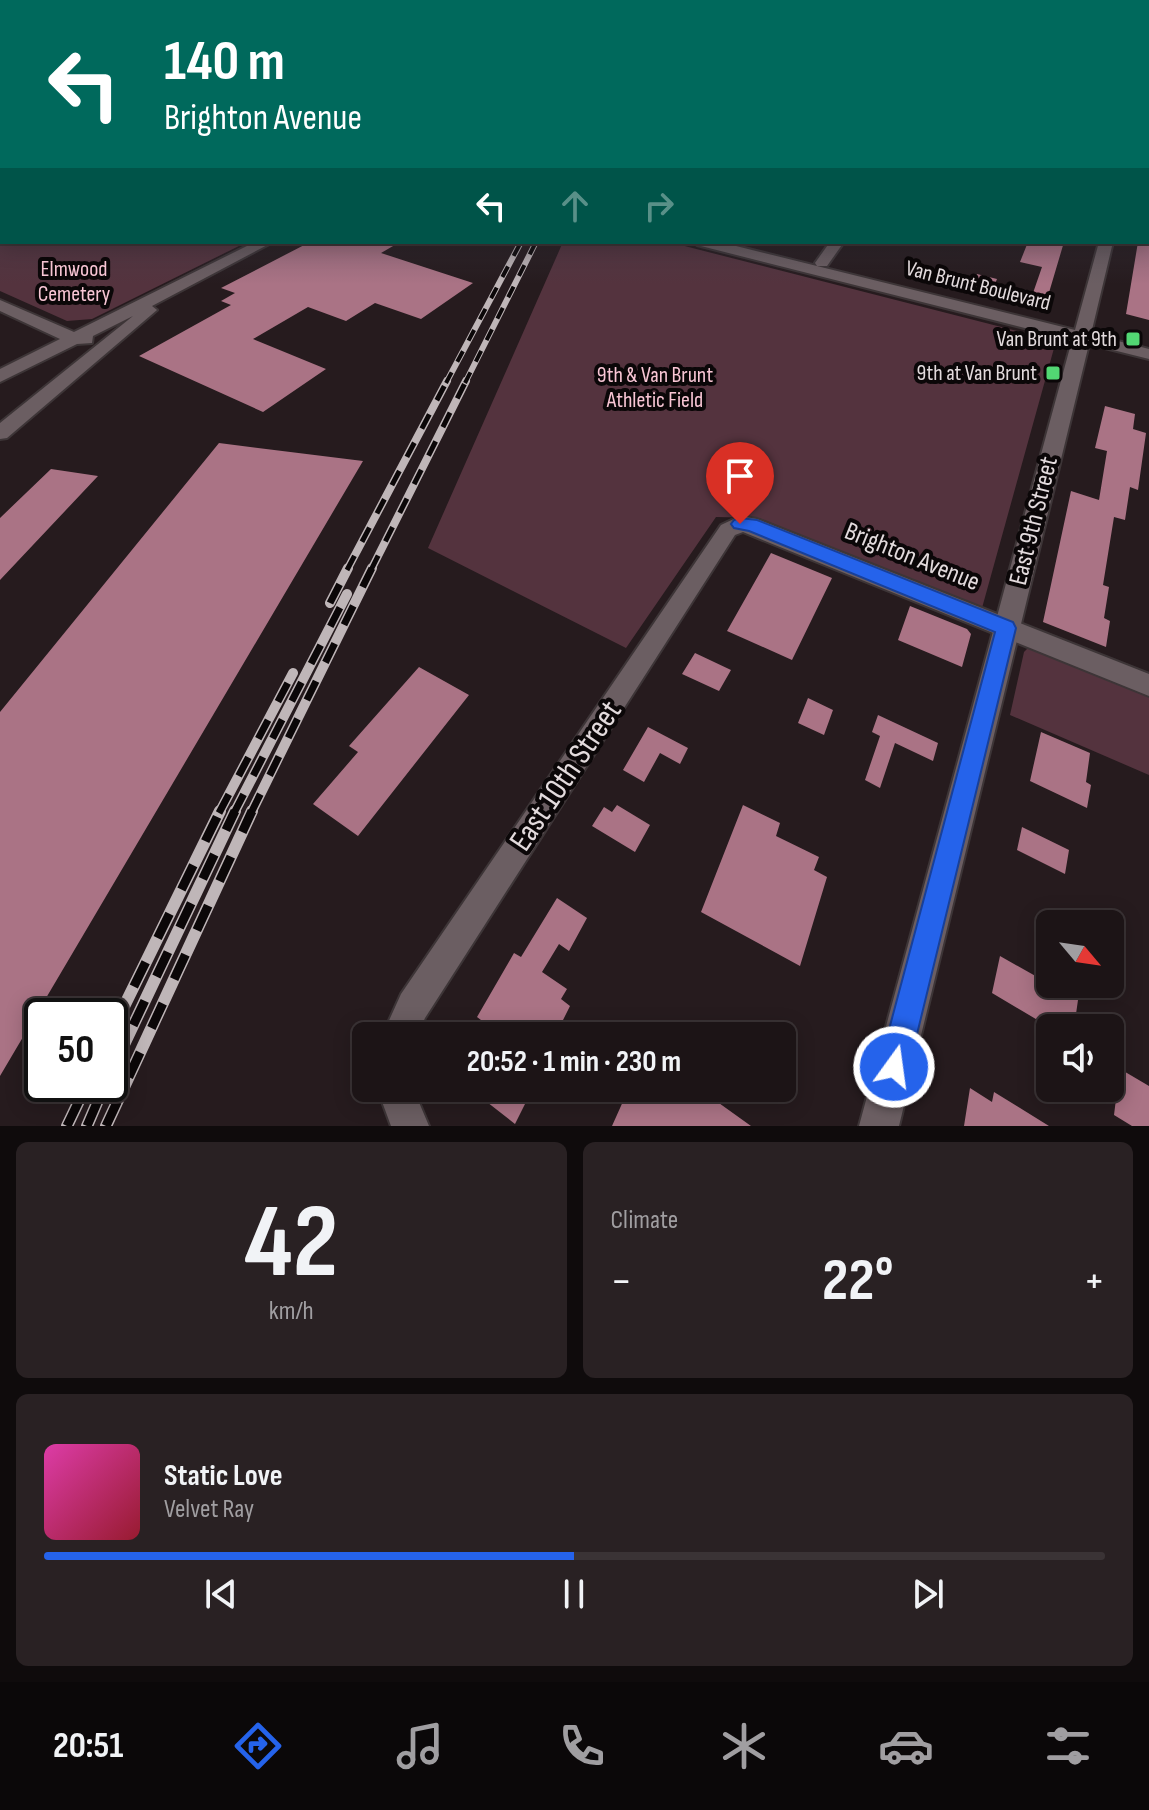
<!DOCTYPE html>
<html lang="en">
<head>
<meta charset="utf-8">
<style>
	:root { --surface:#1c1416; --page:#292123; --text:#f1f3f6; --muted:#a09ea1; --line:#3a3335; --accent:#2563eb }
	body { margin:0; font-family:"Sofia Sans Condensed",sans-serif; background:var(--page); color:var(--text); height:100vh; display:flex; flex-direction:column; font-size:30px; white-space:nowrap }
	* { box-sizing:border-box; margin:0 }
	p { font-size:26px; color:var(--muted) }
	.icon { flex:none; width:44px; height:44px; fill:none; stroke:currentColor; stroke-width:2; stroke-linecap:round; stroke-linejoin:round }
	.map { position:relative; height:1126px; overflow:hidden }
	.drawer { display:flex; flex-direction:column; gap:16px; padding:16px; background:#0f0b0c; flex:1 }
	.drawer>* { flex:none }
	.banner { position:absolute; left:0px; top:0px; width:1150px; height:244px; box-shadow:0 4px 20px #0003,0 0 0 2px var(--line); background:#00695c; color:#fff; overflow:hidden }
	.needle { width:52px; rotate:119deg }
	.buttons { position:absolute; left:1036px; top:910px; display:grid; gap:16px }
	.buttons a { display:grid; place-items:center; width:88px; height:88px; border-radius:12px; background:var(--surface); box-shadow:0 4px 20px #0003,0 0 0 2px var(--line); font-size:40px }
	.speed { position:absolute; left:24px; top:998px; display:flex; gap:16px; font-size:40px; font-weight:700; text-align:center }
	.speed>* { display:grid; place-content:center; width:104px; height:104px; border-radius:50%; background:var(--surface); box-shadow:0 4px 20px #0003,0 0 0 2px var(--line); line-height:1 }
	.speed .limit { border:4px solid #111; border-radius:12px; background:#fff; color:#111 }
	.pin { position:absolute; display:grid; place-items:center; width:68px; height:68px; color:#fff; margin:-82px -34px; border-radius:50% 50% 50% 0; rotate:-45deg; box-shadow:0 0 8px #0007 }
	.pin .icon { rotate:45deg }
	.me { position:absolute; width:88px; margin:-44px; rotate:14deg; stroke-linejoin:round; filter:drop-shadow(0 0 6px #0008) }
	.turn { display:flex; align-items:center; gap:28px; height:168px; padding:0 32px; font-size:36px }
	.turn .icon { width:104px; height:104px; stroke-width:2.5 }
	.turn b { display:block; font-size:56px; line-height:68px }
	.lanes { display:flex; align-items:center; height:76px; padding:0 32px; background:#0003; justify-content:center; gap:40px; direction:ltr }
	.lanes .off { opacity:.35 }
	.big { font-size:60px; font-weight:700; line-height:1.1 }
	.drawer .card { flex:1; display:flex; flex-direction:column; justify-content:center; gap:12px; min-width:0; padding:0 28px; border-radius:12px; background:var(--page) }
	.drawer .dial { align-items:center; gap:0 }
	.dial b { font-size:104px; line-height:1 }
	.song { display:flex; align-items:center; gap:24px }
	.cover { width:96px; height:96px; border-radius:12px; background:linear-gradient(135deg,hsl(320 70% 55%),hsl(350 70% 35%)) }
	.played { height:8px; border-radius:4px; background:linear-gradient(90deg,var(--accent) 50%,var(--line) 50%) }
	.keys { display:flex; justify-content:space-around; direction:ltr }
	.heat { display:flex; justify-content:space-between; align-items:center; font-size:44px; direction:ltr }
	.drawer .tiles { flex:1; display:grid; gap:16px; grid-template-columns:1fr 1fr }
	.card:last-child { grid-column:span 2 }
	.trip { position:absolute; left:352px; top:1022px; width:444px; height:80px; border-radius:12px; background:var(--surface); box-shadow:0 4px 20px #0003,0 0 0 2px var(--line); font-weight:700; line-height:80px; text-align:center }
	.tab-bar { display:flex; height:128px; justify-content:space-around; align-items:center; background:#0b0809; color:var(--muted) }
	.tab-bar .icon { width:56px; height:56px }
	.tab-bar .active { color:var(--accent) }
	.tab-bar b { font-size:36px; color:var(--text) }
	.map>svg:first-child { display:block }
</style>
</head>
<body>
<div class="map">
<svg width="1149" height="1126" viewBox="0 0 1149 1126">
	<rect width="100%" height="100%" fill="#261b1e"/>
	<path fill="#54333e" d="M0 126 2 242H247L92 319 67 321 0 291Z
		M563 242H669L1056 341 982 608 759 518 716 517 626 648 428 548Z
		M1028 648H1036L1149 693V775L1010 715 1024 652Z"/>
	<path fill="#aa7385" d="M1149 225V320L1126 314 1138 242H1148Z
		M310 242H400L381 253 473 283 421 319 375 303 346 321 308 307 253 339 326 369 263 412 139 356 231 305 221 301 235 293 221 288Z
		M1028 242 1049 246 1050 242H1064L1048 296 1033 293 1042 267 1020 262Z
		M977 274 997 279 990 296 969 291Z
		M1105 406 1135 414 1133 429 1146 433 1138 490 1130 487 1125 520 1114 517 1103 585 1109 587 1104 618 1110 621 1106 647 1043 622 1071 491 1099 500 1107 451 1095 448Z
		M219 443 363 461 0 1076V712Z
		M51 469 98 476 0 580V518Z
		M771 553 832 578 792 660 727 631Z
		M910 606 967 629 971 634 962 667 898 640Z
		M695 653 731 670 719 691 682 674Z
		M419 667 469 695 358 836 313 804 358 752 349 746Z
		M808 698 833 710 824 735 798 723Z
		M878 715 938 743 933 761 895 743 880 788 865 780 880 736 872 732Z
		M648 727 688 748 680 764 660 753 644 782 623 770Z
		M1041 732 1090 753 1086 782 1091 785 1087 808 1030 781Z
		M617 805 650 825 635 852 592 826 604 807 612 812Z
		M743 805 780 823 776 836 819 857 814 870 827 877 800 966 701 912Z
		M1022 827 1069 850 1065 874 1017 850Z
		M557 898 587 918 569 951 559 944 542 972 567 989 561 999 570 1006 560 1026 553 1021 545 1036H502L477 1017 514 953 521 957Z
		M1000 956 1078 1000 1074 1028H1051L992 993Z
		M1110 1063 1149 1086V1126H1132L1114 1115 1116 1099 1110 1095Z
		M469 1088H533L515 1124Z
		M629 1088H698L751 1126H612Z
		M970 1088 992 1102 994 1092 1049 1126H964Z"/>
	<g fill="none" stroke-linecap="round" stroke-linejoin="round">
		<g stroke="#3d3537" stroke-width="4">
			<path id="street" d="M1148 145H1149V151H1148Z
				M1148 195H1149V203H1148Z
				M830 242H844L827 266H817L815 263Z
				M740 516 757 519 1149 674V696L743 532 735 535 425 1018 417 1036H382L401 994 721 525Z
				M377 1088H413L429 1126H391Z"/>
		</g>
		<g stroke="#3d3537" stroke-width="4">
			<path id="secondary" d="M255 242H273L152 306 157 310 7 438 0 439V423L133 316 93 336 92 343 77 344 0 382V369L60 339 0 311V300L74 332Z
				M695 242H720L1075 330 1099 242H1113L1091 334 1149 349V359L1089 344 899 1126H859L1072 340 697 245Z"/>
		</g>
		<use href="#street" fill="#6b5e62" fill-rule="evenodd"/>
		<use href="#secondary" fill="#6b5e62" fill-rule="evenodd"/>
		<g stroke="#bfb6b8" stroke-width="6">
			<path id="rail-far3" d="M446 383 521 242
				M465 383 536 242"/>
		</g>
		<g stroke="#bfb6b8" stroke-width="8">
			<path id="rail-far2" d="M347 570 447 381
				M371 570 466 381"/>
		</g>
		<g stroke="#bfb6b8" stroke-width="10">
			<path id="rail-far1" d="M330 603 348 568
				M219 813 293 673
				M234 813 347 594
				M251 813 372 568"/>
		</g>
		<g stroke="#bfb6b8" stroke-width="12">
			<path id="rail" d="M110 1035 220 811
				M110 1074 235 811
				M67 1126 87 1084
				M87 1126 105 1084
				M106 1126 252 811"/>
		</g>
		<use href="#rail-far3" stroke="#0b0708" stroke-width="4" stroke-dasharray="12" stroke-linecap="butt"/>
		<use href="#rail-far2" stroke="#0b0708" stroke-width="5" stroke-dasharray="16" stroke-linecap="butt"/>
		<use href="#rail-far1" stroke="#0b0708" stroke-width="7" stroke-dasharray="21" stroke-linecap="butt"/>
		<use href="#rail" stroke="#0b0708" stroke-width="9" stroke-dasharray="27" stroke-linecap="butt"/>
	</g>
	<linearGradient id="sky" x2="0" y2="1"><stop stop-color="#150f10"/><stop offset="0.44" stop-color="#413f4c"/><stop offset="1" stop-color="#413f4c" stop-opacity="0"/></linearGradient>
	<rect width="1149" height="284" fill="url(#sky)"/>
	<path fill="#2563eb" stroke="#184099" stroke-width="2" d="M740 518 757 520 1013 622 1016 628 909 1067 905 1078 894 1082 884 1078 879 1067 995 632 749 531 734 528 731 524 734 520Z"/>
	<g fill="#52d673" stroke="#0b0708" stroke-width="3">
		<rect x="1125" y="331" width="16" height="16" rx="4"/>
		<rect x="1045" y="365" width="16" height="16" rx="4"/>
	</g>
	<g text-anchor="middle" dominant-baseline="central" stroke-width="8" stroke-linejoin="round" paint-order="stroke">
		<g font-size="22" fill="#f9c6d5" stroke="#0b0708">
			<text x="74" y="269">Elmwood<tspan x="74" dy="25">Cemetery</tspan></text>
			<text x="655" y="375">9th &amp; Van Brunt<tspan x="655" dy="25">Athletic Field</tspan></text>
		</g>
		<g font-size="22" fill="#e3dbdd" stroke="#0b0708">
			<text transform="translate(978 286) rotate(14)">Van Brunt Boulevard</text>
		</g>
		<g font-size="22" fill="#e3dbdd" stroke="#0b0708" text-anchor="end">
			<text x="1117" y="339">Van Brunt at 9th</text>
			<text x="1037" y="373">9th at Van Brunt</text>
		</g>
		<g font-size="26" fill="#e3dbdd" stroke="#0b0708">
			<text transform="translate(1034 521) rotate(-76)">East 9th Street</text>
			<text transform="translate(912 557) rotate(22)">Brighton Avenue</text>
		</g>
		<g font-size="32" fill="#e3dbdd" stroke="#0b0708">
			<text transform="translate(566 776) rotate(-56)">East 10th Street</text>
		</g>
	</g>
</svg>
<div class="buttons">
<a><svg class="needle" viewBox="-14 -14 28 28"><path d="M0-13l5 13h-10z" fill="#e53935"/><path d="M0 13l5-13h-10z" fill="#a09ea1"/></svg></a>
<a><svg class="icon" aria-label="sound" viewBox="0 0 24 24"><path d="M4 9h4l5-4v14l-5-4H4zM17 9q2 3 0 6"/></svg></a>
</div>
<div class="speed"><div class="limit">50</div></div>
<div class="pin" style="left:740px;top:524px;background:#d93025"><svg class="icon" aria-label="arrive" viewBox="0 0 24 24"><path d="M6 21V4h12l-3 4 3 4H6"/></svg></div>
<svg class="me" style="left:894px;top:1067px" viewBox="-20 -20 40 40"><circle r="17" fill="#2563eb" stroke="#fff" stroke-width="3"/><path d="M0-11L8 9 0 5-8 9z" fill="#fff"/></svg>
<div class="trip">20:52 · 1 min · 230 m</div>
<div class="banner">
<div class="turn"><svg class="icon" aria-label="left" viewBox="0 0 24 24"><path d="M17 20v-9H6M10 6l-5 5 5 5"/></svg><div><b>140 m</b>Brighton Avenue</div></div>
<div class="lanes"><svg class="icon" aria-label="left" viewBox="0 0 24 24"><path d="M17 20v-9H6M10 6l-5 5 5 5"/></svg><svg class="icon off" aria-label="ahead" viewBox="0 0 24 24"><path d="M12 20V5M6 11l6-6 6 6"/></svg><svg class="icon off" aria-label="right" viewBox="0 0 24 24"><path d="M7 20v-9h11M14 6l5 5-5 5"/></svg></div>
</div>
</div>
<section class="drawer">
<div class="tiles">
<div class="card dial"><b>42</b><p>km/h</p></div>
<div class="card"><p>Climate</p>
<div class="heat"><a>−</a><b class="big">22°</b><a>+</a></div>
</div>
<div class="card">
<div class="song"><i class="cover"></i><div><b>Static Love</b><p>Velvet Ray</p></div></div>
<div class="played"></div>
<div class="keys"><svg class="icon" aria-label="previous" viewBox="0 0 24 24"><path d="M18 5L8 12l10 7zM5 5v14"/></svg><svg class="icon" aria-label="pause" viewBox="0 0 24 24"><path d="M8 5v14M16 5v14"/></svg><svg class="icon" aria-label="next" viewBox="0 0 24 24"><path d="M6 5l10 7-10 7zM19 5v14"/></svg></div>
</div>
</div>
</section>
<nav class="tab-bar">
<b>20:51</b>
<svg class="icon active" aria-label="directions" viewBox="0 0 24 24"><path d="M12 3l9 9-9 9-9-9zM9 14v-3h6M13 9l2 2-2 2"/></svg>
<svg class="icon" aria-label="music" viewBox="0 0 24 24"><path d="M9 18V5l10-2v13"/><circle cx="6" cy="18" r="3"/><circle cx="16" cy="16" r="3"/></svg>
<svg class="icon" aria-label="phone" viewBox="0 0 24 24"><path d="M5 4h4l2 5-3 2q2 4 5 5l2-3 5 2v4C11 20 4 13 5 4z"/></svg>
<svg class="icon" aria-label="climate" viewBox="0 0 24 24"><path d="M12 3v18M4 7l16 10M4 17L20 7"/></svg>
<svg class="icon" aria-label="car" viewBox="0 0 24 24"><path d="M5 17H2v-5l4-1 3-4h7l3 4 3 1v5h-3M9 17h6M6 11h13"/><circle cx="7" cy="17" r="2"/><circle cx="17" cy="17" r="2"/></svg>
<svg class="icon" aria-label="filters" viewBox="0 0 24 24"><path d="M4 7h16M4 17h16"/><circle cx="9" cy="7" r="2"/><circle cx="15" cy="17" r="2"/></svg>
</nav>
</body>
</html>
